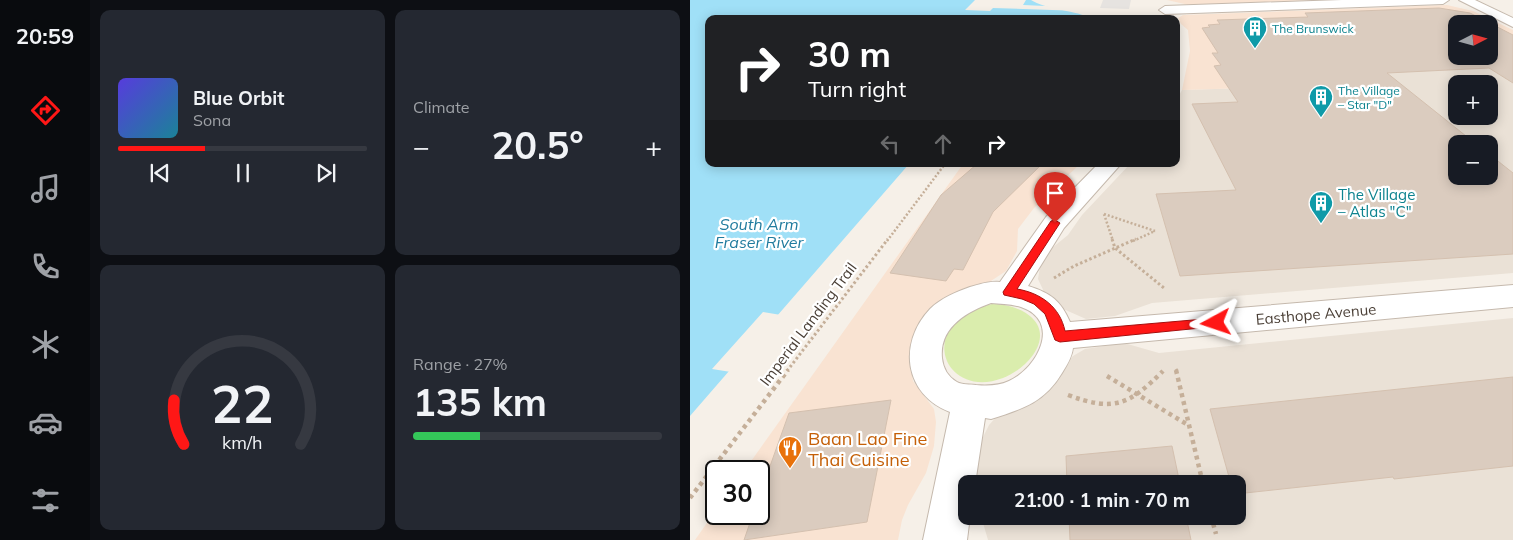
<!DOCTYPE html>
<html lang="en">
<head>
<meta charset="utf-8">
<style>
	:root { --surface:#171b24; --page:#242831; --text:#f1f3f6; --muted:#9ea1a6; --line:#363941; --accent:#ff1716 }
	body { margin:0; font-family:Mulish,sans-serif; background:var(--page); color:var(--text); height:100vh; display:flex; flex-direction:column; font-size:19px; white-space:nowrap }
	* { box-sizing:border-box; margin:0 }
	p { font-size:16px; color:var(--muted) }
	.icon { flex:none; width:28px; height:28px; fill:none; stroke:currentColor; stroke-width:2; stroke-linecap:round; stroke-linejoin:round }
	.map { position:relative; flex:1; overflow:hidden }
	.details { display:flex; flex-direction:column; gap:10px; padding:10px; background:#0d0f14; width:600px }
	.details>* { flex:none }
	.banner { position:absolute; left:15px; top:15px; width:475px; height:152px; border-radius:10px; box-shadow:0 2px 12px #0003; background:#202124; color:#fff; overflow:hidden }
	.needle { width:32px; rotate:84deg }
	.controls { position:absolute; left:758px; top:15px; display:grid; gap:10px }
	.controls a { display:grid; place-items:center; width:50px; height:50px; border-radius:10px; background:var(--surface); box-shadow:0 2px 12px #0003; font-size:25px }
	.speed { position:absolute; left:15px; top:460px; display:flex; gap:10px; font-size:25px; font-weight:700; text-align:center }
	.speed>* { display:grid; place-content:center; width:65px; height:65px; border-radius:50%; background:var(--surface); box-shadow:0 2px 12px #0003; line-height:1 }
	.speed .limit { border:2px solid #111; border-radius:8px; background:#fff; color:#111 }
	.pin { position:absolute; display:grid; place-items:center; width:42px; height:42px; color:#fff; margin:-51px -21px; border-radius:50% 50% 50% 0; rotate:-45deg; box-shadow:0 0 5px #0007 }
	.pin .icon { rotate:45deg }
	.me { position:absolute; width:55px; margin:-28px; rotate:265deg; stroke-linejoin:round; filter:drop-shadow(0 0 4px #0008) }
	.turn { display:flex; align-items:center; gap:18px; height:105px; padding:0 20px; font-size:22px }
	.turn .icon { width:65px; height:65px; stroke-width:2.5 }
	.turn b { display:block; font-size:35px; line-height:42px }
	.lanes { display:flex; align-items:center; height:48px; padding:0 20px; background:#0003; justify-content:center; gap:25px; direction:ltr }
	.lanes .off { opacity:.35 }
	.big { font-size:38px; font-weight:700; line-height:1.1 }
	.details .widget { flex:1; display:flex; flex-direction:column; justify-content:center; gap:8px; min-width:0; padding:0 18px; border-radius:10px; background:var(--page) }
	.details .dial { align-items:center; gap:0 }
	.dial svg { height:130px; overflow:visible; fill:none; stroke:var(--line); stroke-width:7; stroke-linecap:round; text-anchor:middle }
	.dial text { fill:var(--text); stroke:none }
	.song { display:flex; align-items:center; gap:15px }
	.cover { width:60px; height:60px; border-radius:8px; background:linear-gradient(135deg,hsl(250 70% 55%),hsl(190 70% 35%)) }
	.played { height:5px; border-radius:2px; background:linear-gradient(90deg,var(--accent) 35%,var(--line) 35%) }
	.keys { display:flex; justify-content:space-around; direction:ltr }
	.heat { display:flex; justify-content:space-between; align-items:center; font-size:28px; direction:ltr }
	.charge { height:8px; border-radius:4px; background:linear-gradient(90deg,#34c759 27%,var(--line) 0) }
	.details .tiles { flex:1; display:grid; gap:10px; grid-template-columns:repeat(2,1fr) }
	.trip { position:absolute; left:268px; top:475px; width:288px; height:50px; border-radius:10px; background:var(--surface); box-shadow:0 2px 12px #0003; font-weight:700; line-height:50px; text-align:center }
	main { display:flex; flex:1; min-height:0 }
	.tab-bar { display:flex; flex-direction:column; width:90px; justify-content:space-around; align-items:center; background:#090b0e; color:var(--muted) }
	.tab-bar .icon { width:35px; height:35px }
	.tab-bar .on { color:var(--accent) }
	.tab-bar b { font-size:22px; color:var(--text) }
	.map>svg:first-child { display:block }
</style>
</head>
<body>
<main>
<nav class="tab-bar">
<b>20:59</b>
<svg class="icon on" aria-label="directions" viewBox="0 0 24 24"><path d="M12 3l9 9-9 9-9-9zM9 14v-3h6M13 9l2 2-2 2"/></svg>
<svg class="icon" aria-label="music" viewBox="0 0 24 24"><path d="M9 18V5l10-2v13"/><circle cx="6" cy="18" r="3"/><circle cx="16" cy="16" r="3"/></svg>
<svg class="icon" aria-label="phone" viewBox="0 0 24 24"><path d="M5 4h4l2 5-3 2q2 4 5 5l2-3 5 2v4C11 20 4 13 5 4z"/></svg>
<svg class="icon" aria-label="climate" viewBox="0 0 24 24"><path d="M12 3v18M4 7l16 10M4 17L20 7"/></svg>
<svg class="icon" aria-label="car" viewBox="0 0 24 24"><path d="M5 17H2v-5l4-1 3-4h7l3 4 3 1v5h-3M9 17h6M6 11h13"/><circle cx="7" cy="17" r="2"/><circle cx="17" cy="17" r="2"/></svg>
<svg class="icon" aria-label="filters" viewBox="0 0 24 24"><path d="M4 7h16M4 17h16"/><circle cx="9" cy="7" r="2"/><circle cx="15" cy="17" r="2"/></svg>
</nav>
<section class="details">
<div class="tiles">
<div class="widget">
<div class="song"><i class="cover"></i><div><b>Blue Orbit</b><p>Sona</p></div></div>
<div class="played"></div>
<div class="keys"><svg class="icon" aria-label="previous" viewBox="0 0 24 24"><path d="M18 5L8 12l10 7zM5 5v14"/></svg><svg class="icon" aria-label="pause" viewBox="0 0 24 24"><path d="M8 5v14M16 5v14"/></svg><svg class="icon" aria-label="next" viewBox="0 0 24 24"><path d="M6 5l10 7-10 7zM19 5v14"/></svg></div>
</div>
<div class="widget"><p>Climate</p>
<div class="heat"><a>−</a><b class="big">20.5°</b><a>+</a></div>
</div>
<div class="widget dial"><svg viewBox="0 0 100 80">
<path d="M14 69A42 42 0 1 1 86 69"/>
<path d="M14 69A42 42 0 0 1 8 42" stroke="#ff1716"/>
<text x="50" y="56" font-size="32" font-weight="700">22</text>
<text x="50" y="72" font-size="11">km/h</text>
</svg></div>
<div class="widget"><p>Range · 27%</p><b class="big">135 km</b><div class="charge"></div></div>
</div>
</section>
<div class="map">
<svg width="823" height="540" viewBox="0 0 823 540">
	<rect width="100%" height="100%" fill="#f6f0e8"/>
	<path fill="#eae1d6" fill-rule="evenodd" d="M823 35V273L462 303 425 316 396 319 371 308 355 294 348 279 350 267 362 248 378 235 392 215 440 164H486V101L492 90 628 86 613 43 766 37V56H799V36ZM766 84H799V116H766ZM766 144H799V176H766Z
		M823 318V540H298L291 516H546V484H285L287 449 299 425 309 414 373 367 383 356 395 349 434 343 469 353Z"/>
	<path fill="#f9e3d2" d="M477 0H626L499 5Z
		M757 5 783 11 823 30V35L799 36V24H766V37L614 43 628 86 492 90 500 51 498 30 491 24 488 18 493 15Z
		M273 164H390L344 208 328 229 327 251 316 271 227 330 220 354 223 381 244 409 246 422 244 446 236 473 218 505 212 520 208 540H5L26 510V514H69V471H54Z"/>
	<path fill="#daedad" d="M302 304C331 304 365 323 343 355 335 366 325 373 313 378 253 401 223 322 302 304Z"/>
	<path fill="#e6e3e0" d="M413 0H441L439 9 410 8Z"/>
	<path fill="#a0e0f7" d="M0 0H341C355 9 381 10 399 17L394 19H19V164H219L0 416Z"/>
	<path fill="#f6f0e8" d="M285 0H336L333 5 377 7 391 11 303 8 300 11 275 10Z
		M73 312 91 315 41 372 22 369Z"/>
	<path fill="#dbccbf" stroke="#d4c0af" fill-rule="evenodd" d="M749 8 780 13 823 35V83L799 68 697 73 786 144H766V176H799V154L823 173V254L490 276 466 194 546 190 502 104 548 102 524 66 531 65 522 53H528L512 28 520 27 518 25 530 24 527 20 618 17 615 13ZM766 24H799V56H766Z
		M287 164H352L303 212 273 270 264 269 256 281 200 273 251 195Z
		M823 377V466L704 479 703 477 546 494V484H541L520 409Z
		M201 400 177 522 54 540 63 514H69V497L99 413Z
		M482 446 490 484H377L376 456Z
		M379 516H496L501 540H380Z"/>
	<g fill="none" stroke-linecap="round" stroke-linejoin="round">
		<g stroke="#c5b9ad" stroke-width="2">
			<path id="minor" d="M652 0H759L753 4 475 14 469 10 475 6Z
				M769 0H785L823 18V27Z
				M408 164H431L374 228 338 286C361 293 371 301 380 322L823 285V307L383 348C382 357 377 365 372 373 354 403 332 409 301 419L295 418 285 484H276V516H280L277 540H233L260 412C215 395 207 344 240 309 251 298 266 292 280 287 291 284 299 281 310 282L356 217ZM301 303C310 304 322 304 331 307 372 321 348 368 319 381 308 386 298 386 286 385 280 384 272 385 267 382 258 377 253 368 252 358 249 328 276 312 301 303Z"/>
		</g>
		<path stroke="#c5af99" stroke-width="2.5" stroke-dasharray="2 2" stroke-linecap="butt" d="M414 214 423 241
			M414 214 465 231
			M197 241 255 164
			M443 241 465 231"/>
		<path stroke="#c5af99" stroke-width="3" stroke-dasharray="2.5 2.5" stroke-linecap="butt" d="M422 239 425 248 474 288
			M364 278 384 266 446 239
			M486 369 487 371
			M97 371 198 239"/>
		<path stroke="#c5af99" stroke-width="4.5" stroke-dasharray="4 4" stroke-linecap="butt" d="M486 370 513 484
			M417 376 498 425
			M378 395C424 412 439 405 473 371
			M0 498 98 370
			M521 516 526 534"/>
		<use href="#minor" fill="#fff" fill-rule="evenodd"/>
	</g>
	<path fill="#ff1716" stroke="#a60f0e" d="M365 220 370 223 327 289C351 293 370 307 375 331L526 318 531 319 533 323 531 326 370 342 365 340 355 314 344 304 332 299 314 295 313 292 361 221Z"/>
	<defs>
		<g id="building-pin" transform="scale(1.25)"><path d="M0 17L-7.5 6A9.5 9.5 0 1 1 7.5 6Z" fill="#0f9aa8" stroke="#fff"/><path d="M-4-6H4V6H1V3H-1V6H-4ZM-2.5-4.3h1.7v1.8h-1.7ZM.8-4.3h1.7v1.8H.8ZM-2.5-1h1.7V.8h-1.7ZM.8-1h1.7V.8H.8Z" fill="#fff"/></g>
		<g id="restaurant-pin" transform="scale(1.25)"><path d="M0 17L-7.5 6A9.5 9.5 0 1 1 7.5 6Z" fill="#e8710a" stroke="#fff"/><path d="M-5-6h1v4h1v-4h1v4h1v-4h1v5L-1.5 .5V6h-2V.5L-5-1ZM5-6V6H3V1.5H1.5Q1.5-4 5-6Z" fill="#fff"/></g>
	</defs>
	<g fill-rule="evenodd">
		<use href="#building-pin" x="565" y="28"/>
		<use href="#building-pin" x="631" y="97"/>
		<use href="#building-pin" x="631" y="203"/>
		<use href="#restaurant-pin" x="100" y="448"/>
	</g>
	<g text-anchor="middle" dominant-baseline="central" stroke-width="4.5" stroke-linejoin="round" paint-order="stroke">
		<g font-size="12" fill="#0d838f" stroke="#fff" text-anchor="start">
			<text x="582" y="28">The Brunswick</text>
			<text x="648" y="90">The Village<tspan x="648" dy="14">– Star "D"</tspan></text>
		</g>
		<g font-size="15" fill="#0d838f" stroke="#fff" text-anchor="start">
			<text x="648" y="194">The Village<tspan x="648" dy="17">– Atlas "C"</tspan></text>
		</g>
		<g font-size="15" fill="#4a3f36" stroke="#fff">
			<text transform="translate(626 314) rotate(-5)">Easthope Avenue</text>
			<text transform="translate(118 324) rotate(-53)">Imperial Landing Trail</text>
		</g>
		<g font-size="16" font-style="italic" fill="#207b9e" stroke="#fff">
			<text x="69" y="224">South Arm<tspan x="69" dy="18">Fraser River</tspan></text>
		</g>
		<g font-size="18" fill="#c56008" stroke="#fff" text-anchor="start">
			<text x="118" y="438">Baan Lao Fine<tspan x="118" dy="21">Thai Cuisine</tspan></text>
		</g>
	</g>
</svg>
<div class="controls">
<a><svg class="needle" viewBox="-14 -14 28 28"><path d="M0-13l5 13h-10z" fill="#e53935"/><path d="M0 13l5-13h-10z" fill="#9ea1a6"/></svg></a>
<a>+</a>
<a>−</a>
</div>
<div class="speed"><div class="limit">30</div></div>
<div class="pin" style="left:365px;top:223px;background:#d93025"><svg class="icon" aria-label="arrive" viewBox="0 0 24 24"><path d="M6 21V4h12l-3 4 3 4H6"/></svg></div>
<svg class="me" style="left:526px;top:323px" viewBox="-20 -20 40 40"><path d="M0-17L14 15 0 8-14 15z" fill="#ff1716" stroke="#fff" stroke-width="4"/></svg>
<div class="trip">21:00 · 1 min · 70 m</div>
<div class="banner">
<div class="turn"><svg class="icon" aria-label="right" viewBox="0 0 24 24"><path d="M7 20v-9h11M14 6l5 5-5 5"/></svg><div><b>30 m</b>Turn right</div></div>
<div class="lanes"><svg class="icon off" aria-label="left" viewBox="0 0 24 24"><path d="M17 20v-9H6M10 6l-5 5 5 5"/></svg><svg class="icon off" aria-label="ahead" viewBox="0 0 24 24"><path d="M12 20V5M6 11l6-6 6 6"/></svg><svg class="icon" aria-label="right" viewBox="0 0 24 24"><path d="M7 20v-9h11M14 6l5 5-5 5"/></svg></div>
</div>
</div>
</main>
</body>
</html>
